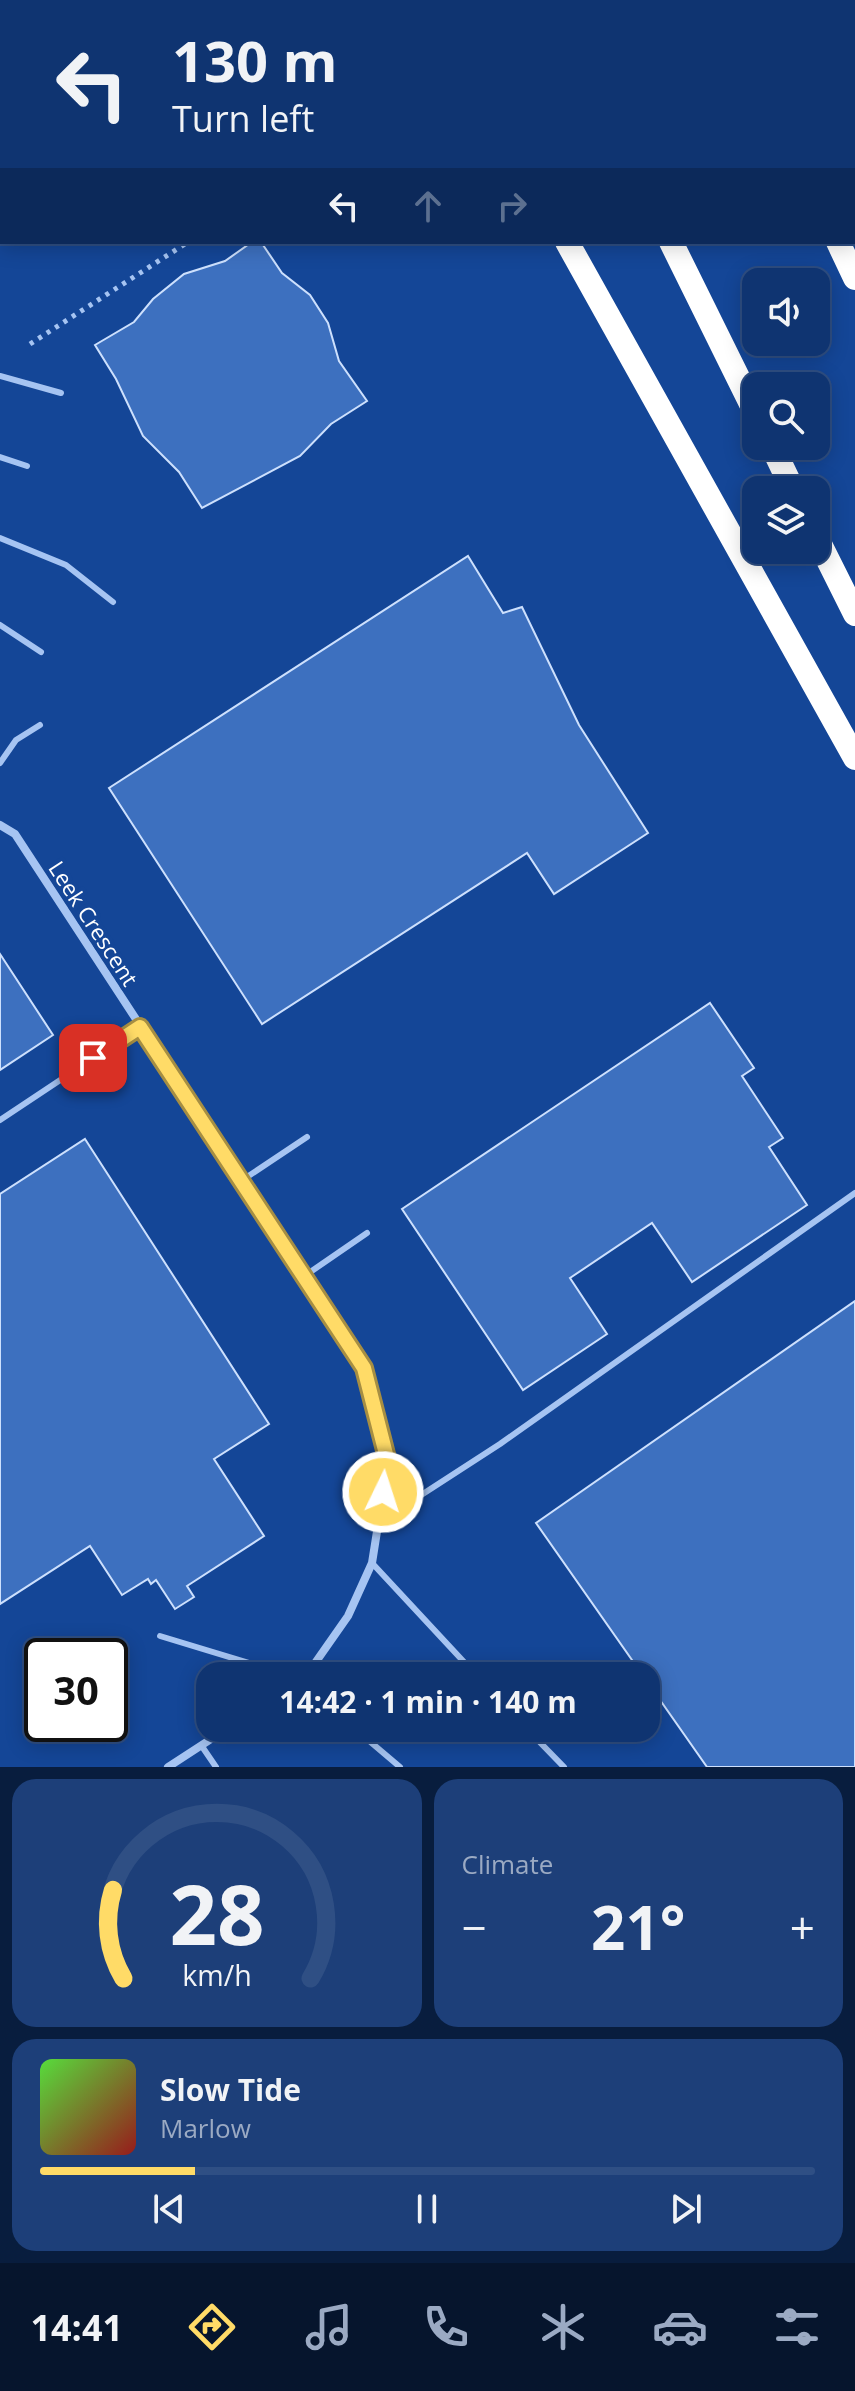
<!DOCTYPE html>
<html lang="en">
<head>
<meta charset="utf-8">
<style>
	:root { --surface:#0f3471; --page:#1d3f79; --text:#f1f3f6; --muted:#9baac3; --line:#2f4f84; --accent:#ffdb67 }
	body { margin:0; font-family:"Open Sans",sans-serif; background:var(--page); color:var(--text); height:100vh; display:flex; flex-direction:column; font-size:30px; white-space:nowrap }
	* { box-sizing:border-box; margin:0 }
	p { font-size:26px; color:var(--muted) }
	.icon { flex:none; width:44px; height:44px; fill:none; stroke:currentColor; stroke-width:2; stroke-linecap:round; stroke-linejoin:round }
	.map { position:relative; height:1767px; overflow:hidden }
	.side { display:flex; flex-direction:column; gap:12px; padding:12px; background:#081d3e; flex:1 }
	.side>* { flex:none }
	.top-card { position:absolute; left:0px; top:0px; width:856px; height:244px; box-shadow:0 4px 20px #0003,0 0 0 2px var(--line); background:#0f3471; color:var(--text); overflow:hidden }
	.fabs { position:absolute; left:742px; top:268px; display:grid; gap:16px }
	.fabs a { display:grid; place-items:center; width:88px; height:88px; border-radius:16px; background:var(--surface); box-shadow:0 4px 20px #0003,0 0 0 2px var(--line); font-size:40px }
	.speed { position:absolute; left:24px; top:1638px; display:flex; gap:16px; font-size:40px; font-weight:700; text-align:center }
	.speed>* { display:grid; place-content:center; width:104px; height:104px; border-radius:50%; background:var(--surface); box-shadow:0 4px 20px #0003,0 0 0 2px var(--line); line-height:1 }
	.speed .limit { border:4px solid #111; border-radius:12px; background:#fff; color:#111 }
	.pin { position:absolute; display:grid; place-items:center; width:68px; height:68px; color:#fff; margin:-34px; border-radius:16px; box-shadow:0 4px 12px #0006 }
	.me { position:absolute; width:88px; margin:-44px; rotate:4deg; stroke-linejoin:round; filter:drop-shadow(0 0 6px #0008) }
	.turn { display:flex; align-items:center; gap:28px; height:168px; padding:0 40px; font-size:36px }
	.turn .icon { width:104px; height:104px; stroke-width:2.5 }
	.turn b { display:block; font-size:56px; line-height:68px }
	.lanes { display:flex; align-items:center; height:76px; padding:0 40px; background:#0003; justify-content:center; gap:40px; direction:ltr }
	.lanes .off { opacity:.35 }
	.big { font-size:60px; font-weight:700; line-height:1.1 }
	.side .widget { flex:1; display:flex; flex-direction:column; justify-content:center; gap:12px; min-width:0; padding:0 28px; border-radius:24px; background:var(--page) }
	.side .dial { align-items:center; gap:0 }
	.dial svg { height:208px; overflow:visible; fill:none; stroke:var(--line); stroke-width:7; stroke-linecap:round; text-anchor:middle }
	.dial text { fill:var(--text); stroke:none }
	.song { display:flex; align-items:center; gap:24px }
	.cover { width:96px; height:96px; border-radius:12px; background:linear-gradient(135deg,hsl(110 70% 55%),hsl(0 70% 35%)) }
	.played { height:8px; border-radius:4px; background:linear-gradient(90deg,var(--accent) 20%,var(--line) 20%) }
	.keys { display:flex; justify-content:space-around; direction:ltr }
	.heat { display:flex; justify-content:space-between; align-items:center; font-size:44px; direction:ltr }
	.side .tiles { flex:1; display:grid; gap:12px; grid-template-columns:1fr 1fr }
	.widget:last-child { grid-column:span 2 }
	.trip { position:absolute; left:196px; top:1662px; width:464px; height:80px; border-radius:24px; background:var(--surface); box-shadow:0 4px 20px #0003,0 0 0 2px var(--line); font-weight:700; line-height:80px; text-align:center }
	.tab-bar { display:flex; height:128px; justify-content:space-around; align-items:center; background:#06152d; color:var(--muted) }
	.tab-bar .icon { width:56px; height:56px }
	.tab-bar .on { color:var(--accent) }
	.tab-bar b { font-size:36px; color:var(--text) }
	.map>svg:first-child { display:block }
</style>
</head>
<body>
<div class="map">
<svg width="855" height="1767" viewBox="0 0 855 1767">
	<rect width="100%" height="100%" fill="#144697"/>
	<path fill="#3d70bf" stroke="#cde0fd" stroke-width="2" d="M2 60V174L0 170Z
		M252 242H261L282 273 310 295 328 323 339 361 367 401 331 424 300 456 202 508 179 472 143 436 116 379 95 345 134 322 153 299 184 274 225 261Z
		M468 556 503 613 522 607 579 725 648 833 554 894 527 853 262 1024 109 788Z
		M0 954 53 1035 0 1070Z
		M710 1003 754 1068 742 1076 783 1138 769 1147 807 1205 692 1282 652 1223 570 1278 607 1334 523 1390 402 1209Z
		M85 1139 269 1424 214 1459 264 1536 187 1586 194 1597 175 1609 156 1580 151 1584 148 1579 122 1595 90 1546 0 1604V1194Z
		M855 1301V1767H707L536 1523Z"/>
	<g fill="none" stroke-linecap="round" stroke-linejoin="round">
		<path stroke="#a6c4f2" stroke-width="5" stroke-dasharray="4 6" stroke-linecap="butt" d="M30 344 188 242"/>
		<path stroke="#a6c4f2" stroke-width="6" d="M0 376 61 393
			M0 457 27 466
			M0 538 66 565 113 602
			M0 625 41 652
			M0 763 16 740 40 725
			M0 1120 140 1027
			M241 1181 307 1137
			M303 1277 367 1233
			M378 1523 500 1444 855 1193
			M372 1563 477 1676
			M160 1636 292 1676
			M354 1728 400 1767
			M526 1728 564 1767
			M201 1745 216 1767"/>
		<path stroke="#a6c4f2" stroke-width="8" d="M0 825 15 834 364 1368 388 1462 372 1563 348 1616 313 1666 301 1676
			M168 1767 228 1728"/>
		<path stroke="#fff" stroke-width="24" d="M433 0 434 2
			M551 0 552 2
			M724 0 725 2
			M567 242 855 758
			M671 242 756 414
			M838 242 855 278
			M772 446 793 490
			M816 536 855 614"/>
	</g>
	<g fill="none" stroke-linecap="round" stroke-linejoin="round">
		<g stroke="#a68e43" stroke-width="20">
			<path id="route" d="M93 1058 140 1027 364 1368 388 1462 383 1492"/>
		</g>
		<use href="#route" stroke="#ffdb67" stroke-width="14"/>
	</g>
	<g text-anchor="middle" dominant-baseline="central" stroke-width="8" stroke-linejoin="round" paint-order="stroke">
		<g font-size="22" fill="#fff" stroke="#144697">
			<text transform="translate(94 923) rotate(57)">Leek Crescent</text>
		</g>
	</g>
</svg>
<div class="fabs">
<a><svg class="icon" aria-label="sound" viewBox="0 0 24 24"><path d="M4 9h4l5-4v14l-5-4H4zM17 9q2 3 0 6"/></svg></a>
<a><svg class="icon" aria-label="search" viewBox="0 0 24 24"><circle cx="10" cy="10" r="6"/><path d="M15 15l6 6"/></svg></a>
<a><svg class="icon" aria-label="layers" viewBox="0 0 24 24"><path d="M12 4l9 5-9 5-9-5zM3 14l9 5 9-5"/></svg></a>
</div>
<div class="speed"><div class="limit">30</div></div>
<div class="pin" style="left:93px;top:1058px;background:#d93025"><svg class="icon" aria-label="arrive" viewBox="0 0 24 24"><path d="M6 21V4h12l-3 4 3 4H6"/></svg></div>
<svg class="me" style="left:383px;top:1492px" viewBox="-20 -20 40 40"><circle r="17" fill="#ffdb67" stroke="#fff" stroke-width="3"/><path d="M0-11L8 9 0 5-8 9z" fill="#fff"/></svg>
<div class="trip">14:42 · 1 min · 140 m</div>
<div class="top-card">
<div class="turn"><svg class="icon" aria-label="left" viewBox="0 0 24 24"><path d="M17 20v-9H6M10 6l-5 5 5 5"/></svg><div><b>130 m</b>Turn left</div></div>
<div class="lanes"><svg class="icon" aria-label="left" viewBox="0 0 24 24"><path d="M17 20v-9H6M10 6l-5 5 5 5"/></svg><svg class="icon off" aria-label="ahead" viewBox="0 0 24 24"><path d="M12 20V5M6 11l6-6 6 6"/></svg><svg class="icon off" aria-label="right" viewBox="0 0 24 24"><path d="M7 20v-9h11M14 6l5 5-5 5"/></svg></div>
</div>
</div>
<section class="side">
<div class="tiles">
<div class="widget dial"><svg viewBox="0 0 100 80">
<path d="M14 69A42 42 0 1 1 86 69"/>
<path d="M14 69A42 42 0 0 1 10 35" stroke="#ffdb67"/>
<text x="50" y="56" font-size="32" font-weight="700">28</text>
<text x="50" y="72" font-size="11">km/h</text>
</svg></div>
<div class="widget"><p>Climate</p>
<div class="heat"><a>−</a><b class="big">21°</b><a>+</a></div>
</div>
<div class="widget">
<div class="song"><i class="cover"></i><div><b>Slow Tide</b><p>Marlow</p></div></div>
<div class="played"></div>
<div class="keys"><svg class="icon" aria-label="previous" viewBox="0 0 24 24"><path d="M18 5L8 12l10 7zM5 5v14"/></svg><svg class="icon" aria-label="pause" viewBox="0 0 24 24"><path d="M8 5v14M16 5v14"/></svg><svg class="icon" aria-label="next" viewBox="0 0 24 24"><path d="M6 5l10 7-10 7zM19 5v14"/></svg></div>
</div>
</div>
</section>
<nav class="tab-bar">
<b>14:41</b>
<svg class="icon on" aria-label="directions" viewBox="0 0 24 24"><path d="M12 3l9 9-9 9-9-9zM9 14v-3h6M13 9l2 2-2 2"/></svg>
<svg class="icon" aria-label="music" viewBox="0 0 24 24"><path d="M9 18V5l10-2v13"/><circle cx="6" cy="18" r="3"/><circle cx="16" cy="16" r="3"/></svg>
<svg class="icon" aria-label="phone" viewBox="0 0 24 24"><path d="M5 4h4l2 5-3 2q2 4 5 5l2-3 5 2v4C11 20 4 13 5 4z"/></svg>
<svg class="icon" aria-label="climate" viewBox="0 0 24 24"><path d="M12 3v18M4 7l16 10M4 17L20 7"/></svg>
<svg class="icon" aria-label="car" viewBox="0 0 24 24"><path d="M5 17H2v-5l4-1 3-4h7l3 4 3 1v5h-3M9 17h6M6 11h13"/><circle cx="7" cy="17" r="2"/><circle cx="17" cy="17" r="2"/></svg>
<svg class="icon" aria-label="filters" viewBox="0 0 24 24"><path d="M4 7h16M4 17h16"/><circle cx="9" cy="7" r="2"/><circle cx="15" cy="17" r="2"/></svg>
</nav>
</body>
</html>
